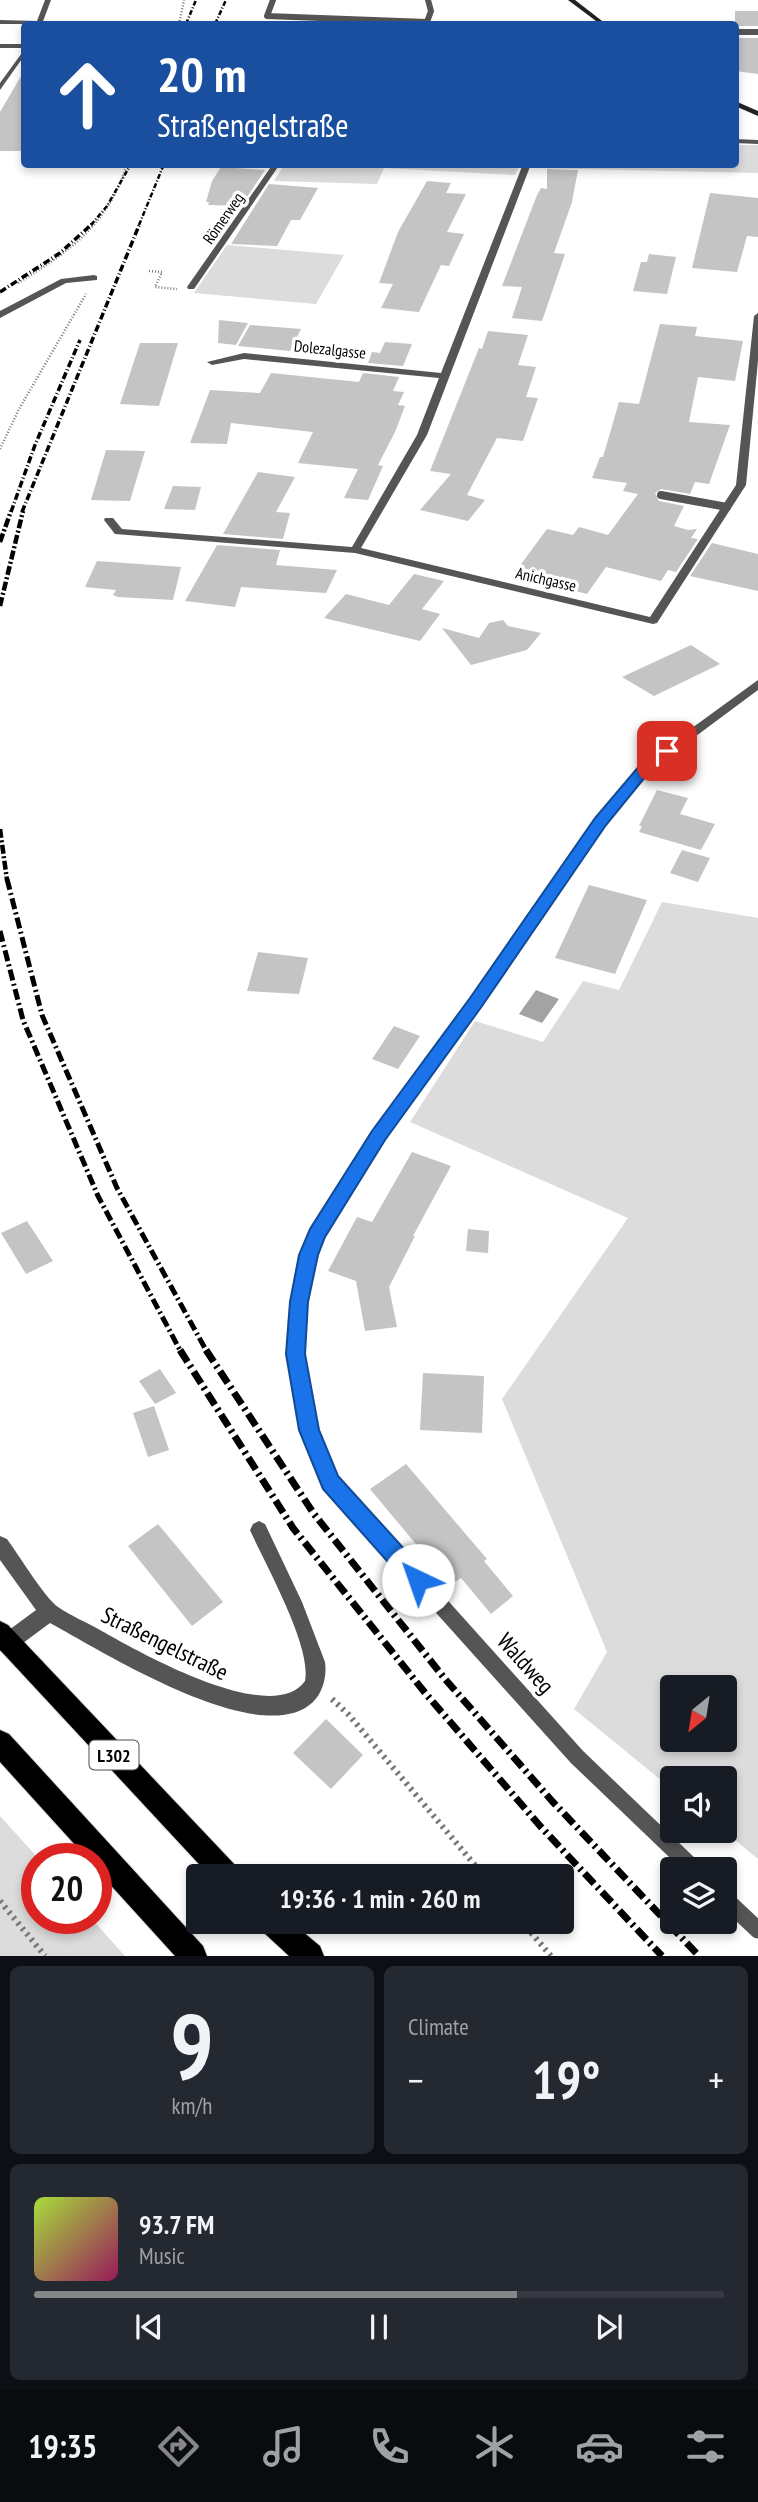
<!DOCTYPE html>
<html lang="en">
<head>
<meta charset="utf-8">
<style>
	:root { --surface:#171b24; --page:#242831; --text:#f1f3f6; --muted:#9ea1a6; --line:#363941; --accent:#858687 }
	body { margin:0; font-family:"PT Sans Narrow",sans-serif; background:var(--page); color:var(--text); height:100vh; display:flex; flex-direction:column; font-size:26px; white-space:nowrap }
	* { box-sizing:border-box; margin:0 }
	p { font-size:23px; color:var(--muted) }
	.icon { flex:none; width:38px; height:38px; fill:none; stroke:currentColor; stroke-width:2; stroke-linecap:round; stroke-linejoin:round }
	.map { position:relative; height:1956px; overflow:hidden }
	.details { display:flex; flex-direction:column; gap:10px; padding:10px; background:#0d0f14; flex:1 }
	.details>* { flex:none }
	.hud { position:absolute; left:21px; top:21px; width:718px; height:147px; border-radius:7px; box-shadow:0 4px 10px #0003; background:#1a4fa0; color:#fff; overflow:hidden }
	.needle { width:46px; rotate:210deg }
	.buttons { position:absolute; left:660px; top:1675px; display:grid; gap:14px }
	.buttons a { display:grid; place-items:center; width:77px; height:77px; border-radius:7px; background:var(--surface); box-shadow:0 4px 10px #0003; font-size:35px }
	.speed { position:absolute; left:21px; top:1843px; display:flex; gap:14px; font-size:35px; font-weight:700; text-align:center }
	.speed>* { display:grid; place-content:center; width:91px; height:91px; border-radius:50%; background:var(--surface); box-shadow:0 4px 10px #0003; line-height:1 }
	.speed .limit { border:10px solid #d22; background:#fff; color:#111 }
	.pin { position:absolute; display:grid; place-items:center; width:60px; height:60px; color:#fff; margin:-30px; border-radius:14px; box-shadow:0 4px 10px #0006 }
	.me { position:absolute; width:77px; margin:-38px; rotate:318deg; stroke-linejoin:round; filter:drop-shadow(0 0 5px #0008) }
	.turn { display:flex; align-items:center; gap:24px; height:147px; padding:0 21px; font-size:32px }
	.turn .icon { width:91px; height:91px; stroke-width:2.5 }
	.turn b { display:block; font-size:49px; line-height:60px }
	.big { font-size:52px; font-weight:800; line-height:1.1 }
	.details .tile { flex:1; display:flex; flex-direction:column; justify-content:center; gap:10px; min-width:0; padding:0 24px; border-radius:10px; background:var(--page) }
	.details .dial { align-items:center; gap:0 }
	.dial b { font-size:91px; line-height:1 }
	.song { display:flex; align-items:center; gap:21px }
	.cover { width:84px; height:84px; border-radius:10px; background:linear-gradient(135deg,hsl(80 70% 55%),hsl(330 70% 35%)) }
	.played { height:7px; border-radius:4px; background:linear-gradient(90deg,var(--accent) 70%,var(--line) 70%) }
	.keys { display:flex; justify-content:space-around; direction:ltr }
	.heat { display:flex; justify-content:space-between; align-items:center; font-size:38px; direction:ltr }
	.details .tiles { flex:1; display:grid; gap:10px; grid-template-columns:1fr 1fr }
	.tile:last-child { grid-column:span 2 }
	.trip { position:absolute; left:186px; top:1864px; width:388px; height:70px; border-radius:7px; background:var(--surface); box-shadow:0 4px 10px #0003; font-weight:800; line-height:70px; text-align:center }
	.dock { display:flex; height:112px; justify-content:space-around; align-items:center; background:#090b0e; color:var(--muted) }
	.dock .icon { width:49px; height:49px }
	.dock .current { color:var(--accent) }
	.dock b { font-size:32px; color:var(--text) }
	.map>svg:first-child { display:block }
</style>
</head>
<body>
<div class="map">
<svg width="758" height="1956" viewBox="0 0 758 1956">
	<rect width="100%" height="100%" fill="#fff"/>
	<path fill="#dcdcdc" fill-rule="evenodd" d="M735 145H758V173L535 168 536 164H735Z
		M284 165V164L520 165 515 175 384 168 377 184 274 181Z
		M227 245 344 255 316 304 194 293Z
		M662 902 758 918V1859L724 1831V1778H672V1789L574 1709 607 1652 502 1399 628 1218 410 1122 475 1021 543 1042 583 981 619 990ZM724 1687V1740H672V1687Z
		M0 1816 38 1858 37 1918H91L125 1956H0Z"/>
	<path fill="#a3a3a3" d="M536 990 559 999 542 1023 519 1014Z"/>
	<path fill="#c4c4c4" d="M735 11H758V26H735Z
		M735 38H758V74L735 71Z
		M24 71V151H0V112Z
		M221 167 265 170 241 206 208 205 209 202H206L212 181Z
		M547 169 578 170 572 202 554 253 565 254 542 321 512 318 522 287 502 286 537 195 541 188 547 189Z
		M427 181 451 183 446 193 466 194 447 232 464 234 449 266 441 265 419 312 381 308 393 284 379 283 398 232Z
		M269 184 318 188 300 220H291L277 246 231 244Z
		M710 193 758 198V237L747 236 737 272 692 268Z
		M649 254 676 257 667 294 633 291 641 262H647Z
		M219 320 248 323 236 345 218 343Z
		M660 324 697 327 695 336 743 341 735 381 698 377 689 422 730 425 709 484 695 482 690 494 661 489 655 493 659 501 684 506 674 526 688 530 697 529 691 538 698 539 676 572 668 570 661 581 606 567 587 594 513 575 547 529 573 535 579 527 608 535 638 494 623 491 627 483 592 478 600 457H603L619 402 639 404Z
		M250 325 301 329 290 351 238 346Z
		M488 331 528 335 518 365 536 367 526 397 538 398 523 441 497 438 467 495 485 500 468 521 420 510 451 474 430 471 479 348 482 349Z
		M385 342 412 344 403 366 368 363 372 352 380 353Z
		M140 343H178L159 406 120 404Z
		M271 373 359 382 363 373 399 377 393 391 404 392 398 405 405 406 395 432 378 465 383 466 368 500 344 498 358 469 298 463 313 432 231 423 227 444 190 443 210 390 260 393Z
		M106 450 145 451 130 501 91 500Z
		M258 472 295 477 276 512 290 513 283 539 223 534Z
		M173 486 201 487 195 510 164 509Z
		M712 543 758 554V591L690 576Z
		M217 545 280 550 276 565 337 570 326 593 241 587 235 607 185 601Z
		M97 561 181 567 173 600 118 597 113 595 116 590 85 587Z
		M414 574 444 581 422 609 440 614 420 641 324 618 346 594 389 605Z
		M503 620 508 626 541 633 527 650 471 665 442 628 479 638 489 623Z
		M691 645 720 664 654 696 622 677Z
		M657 790 688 798 680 814 715 824 701 850 639 832 642 826H639Z
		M682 850 710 858 698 882 670 873Z
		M589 885 647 900 615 974 555 958Z
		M258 952 308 958 299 994 247 991Z
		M394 1026 420 1036 398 1069 372 1059Z
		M412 1152 451 1166 413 1236H415L389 1287 397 1327 365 1331 356 1281 328 1271 357 1217 372 1222Z
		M27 1221 53 1261 26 1274 1 1233Z
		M468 1229 489 1231 488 1253 466 1251Z
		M160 1369 176 1393 155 1404 139 1381Z
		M423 1373 484 1376 482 1433 420 1430Z
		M154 1406 169 1450 148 1457 133 1413Z
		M406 1464 487 1559 484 1561 513 1596 491 1614 461 1578 450 1585 370 1489Z
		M158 1524 223 1602 192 1626 128 1546Z
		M326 1719 363 1755 331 1789 293 1753Z"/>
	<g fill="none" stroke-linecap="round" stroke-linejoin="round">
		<g stroke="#dbdbdb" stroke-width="2">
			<path id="primary" d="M0 1621 8 1625 237 1867 241 1876H210L0 1650Z
				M0 1730 9 1734 203 1946 207 1956H175L96 1869V1858H87L0 1762Z
				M258 1922H291L320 1946 324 1956H289L262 1931Z"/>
		</g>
		<path stroke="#777" stroke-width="2.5" stroke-dasharray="1 2" stroke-linecap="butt" d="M179 24 184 0
			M149 271 162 272 155 287 177 289
			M18 283C70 251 108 225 127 164
			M0 449 19 409 86 294"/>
		<path stroke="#777" stroke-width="6" stroke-dasharray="2.5 4.5" stroke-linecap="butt" d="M332 1699 349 1715 484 1876
			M0 1901 45 1956
			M522 1922 551 1956"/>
		<path stroke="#555" stroke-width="6" d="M273 0 267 16 427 22 431 11 428 0
			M735 32H758"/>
		<path stroke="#555" stroke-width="8" d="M661 495 727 507"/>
		<path stroke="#555" stroke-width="17" d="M330 1482 577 1757 694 1869
			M724 1898 758 1930"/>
		<path fill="#555" fill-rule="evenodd" d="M45 0H51L42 24H0V20L37 21Z
			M0 44H24V48H0Z
			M24 50V56L0 90V83Z
			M735 139 758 140V144L735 143Z
			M273 164H280L194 289H188L187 287Z
			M523 164H531L427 435 361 548 650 617 736 485 754 316 758 313V361L746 485 657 623 653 624 355 553 115 534 104 520 105 518H113L122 529 352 547 417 435 439 378 244 359 212 365 207 362 244 353 441 373Z
			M94 275 97 276V280L66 283 0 318V311L61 279Z
			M758 680V690L649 771 606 824 481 1006 384 1139 323 1236 307 1302 304 1354 318 1430 339 1482 336 1488 330 1490 324 1488 300 1430 288 1354 291 1302 301 1255 310 1229 374 1131 471 998 596 818 641 765Z
			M259 1521 265 1524 302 1602 325 1662C327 1676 323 1692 313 1702 261 1752 100 1650 50 1623L15 1649 0 1651V1633H5L36 1610 0 1560V1536L7 1539C18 1554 45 1598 58 1607 71 1616 86 1622 100 1630 137 1651 272 1728 305 1681 312 1646 265 1564 250 1530L253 1524Z"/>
		<path fill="#222" fill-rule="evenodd" d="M568 0H575L606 24H600Z
			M735 101 758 111V116L735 106Z"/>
		<use href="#primary" fill="#000" fill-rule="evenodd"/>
		<path stroke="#000" stroke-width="2.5" stroke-dasharray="5 2 1 2" stroke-linecap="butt" d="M186 24 196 0
			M215 24 226 0
			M91 225 107 206 131 164
			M139 225 164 164"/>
		<path stroke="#000" stroke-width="3.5" stroke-dasharray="7 2.5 1 2.5" stroke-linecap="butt" d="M0 292 60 253 93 223
			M11 512 35 445 80 340
			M22 512 140 223"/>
		<path stroke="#000" stroke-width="4.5" stroke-dasharray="9 2.5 2 2.5" stroke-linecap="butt" d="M0 542 11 511
			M0 606 23 511
			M0 829 7 880"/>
		<path stroke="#000" stroke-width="5" stroke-dasharray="11 3.5 2 3.5" stroke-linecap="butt" d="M7 879 42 1015 117 1188 207 1352
			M0 931 23 1020 98 1196 181 1352"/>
		<path stroke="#000" stroke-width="7" stroke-dasharray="14 4.5 2.5 4.5" stroke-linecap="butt" d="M180 1350 293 1528 426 1694 541 1827 662 1956
			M206 1350 314 1514 445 1679 552 1801 699 1956"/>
	</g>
	<path fill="#1a73e8" stroke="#114b97" stroke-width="2" d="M667 747 674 751 671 754 650 771 606 825 482 1006 385 1140 325 1237 318 1255 308 1302 305 1354 319 1430 338 1476 426 1573 429 1580 426 1588 418 1591 411 1588 323 1489 299 1430 286 1354 290 1302 299 1255 310 1229 372 1131 470 998 595 818 640 765Z"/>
	<g text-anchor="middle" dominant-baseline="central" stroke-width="7" stroke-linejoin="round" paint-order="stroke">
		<g font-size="16" fill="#000" stroke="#fff">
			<text transform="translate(223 218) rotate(-55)">Römerweg</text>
			<text transform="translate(330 349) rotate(6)">Dolezalgasse</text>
			<text transform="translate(546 579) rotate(13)">Anichgasse</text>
		</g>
		<rect fill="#fff" stroke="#4c4c4c" stroke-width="2" x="89.5" y="1740.5" width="49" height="29" rx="5"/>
		<g font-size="18" font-weight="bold" fill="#000">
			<text x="114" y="1755">L302</text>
		</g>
		<g font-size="23" fill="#000" stroke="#fff">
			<text transform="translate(165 1643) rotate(26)">Straßengelstraße</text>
			<text transform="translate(526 1663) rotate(48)">Waldweg</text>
		</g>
	</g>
</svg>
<div class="buttons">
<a><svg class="needle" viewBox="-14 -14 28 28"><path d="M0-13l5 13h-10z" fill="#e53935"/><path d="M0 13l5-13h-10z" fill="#9ea1a6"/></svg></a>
<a><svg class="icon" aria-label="sound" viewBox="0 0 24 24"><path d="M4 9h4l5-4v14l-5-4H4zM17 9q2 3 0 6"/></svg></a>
<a><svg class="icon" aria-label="layers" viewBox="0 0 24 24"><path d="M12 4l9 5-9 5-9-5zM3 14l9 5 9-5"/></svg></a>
</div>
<div class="speed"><div class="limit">20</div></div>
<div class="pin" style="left:667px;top:751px;background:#d93025"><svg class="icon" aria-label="arrive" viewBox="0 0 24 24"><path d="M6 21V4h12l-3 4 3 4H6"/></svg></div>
<svg class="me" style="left:418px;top:1580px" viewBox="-20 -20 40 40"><circle r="19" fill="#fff"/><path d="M0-13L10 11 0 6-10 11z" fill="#1a73e8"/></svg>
<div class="trip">19:36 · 1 min · 260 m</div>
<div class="hud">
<div class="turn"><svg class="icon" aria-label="ahead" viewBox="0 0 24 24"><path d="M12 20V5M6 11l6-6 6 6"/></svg><div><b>20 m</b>Straßengelstraße</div></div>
</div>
</div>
<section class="details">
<div class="tiles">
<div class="tile dial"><b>9</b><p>km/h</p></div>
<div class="tile"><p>Climate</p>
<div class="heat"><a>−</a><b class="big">19°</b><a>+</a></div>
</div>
<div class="tile">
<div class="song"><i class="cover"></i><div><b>93.7 FM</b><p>Music</p></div></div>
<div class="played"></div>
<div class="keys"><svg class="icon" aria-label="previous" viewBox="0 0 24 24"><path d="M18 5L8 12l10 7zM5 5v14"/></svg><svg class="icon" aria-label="pause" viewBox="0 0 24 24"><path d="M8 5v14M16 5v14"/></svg><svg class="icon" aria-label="next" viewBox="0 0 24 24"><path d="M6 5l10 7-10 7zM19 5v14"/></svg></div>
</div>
</div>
</section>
<nav class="dock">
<b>19:35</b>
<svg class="icon current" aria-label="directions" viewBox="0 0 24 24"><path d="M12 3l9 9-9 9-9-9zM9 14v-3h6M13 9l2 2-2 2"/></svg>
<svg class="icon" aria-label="music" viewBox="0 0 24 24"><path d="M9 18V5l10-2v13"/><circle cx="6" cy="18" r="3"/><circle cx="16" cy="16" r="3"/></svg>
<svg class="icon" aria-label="phone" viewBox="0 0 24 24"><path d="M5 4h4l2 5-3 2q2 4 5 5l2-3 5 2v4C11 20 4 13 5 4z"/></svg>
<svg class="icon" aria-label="climate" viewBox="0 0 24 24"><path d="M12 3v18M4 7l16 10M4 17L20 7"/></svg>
<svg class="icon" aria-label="car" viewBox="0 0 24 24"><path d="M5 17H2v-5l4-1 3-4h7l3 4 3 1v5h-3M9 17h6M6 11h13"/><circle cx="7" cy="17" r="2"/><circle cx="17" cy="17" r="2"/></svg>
<svg class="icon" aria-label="filters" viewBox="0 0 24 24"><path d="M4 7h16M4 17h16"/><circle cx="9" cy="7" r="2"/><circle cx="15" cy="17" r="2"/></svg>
</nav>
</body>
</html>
